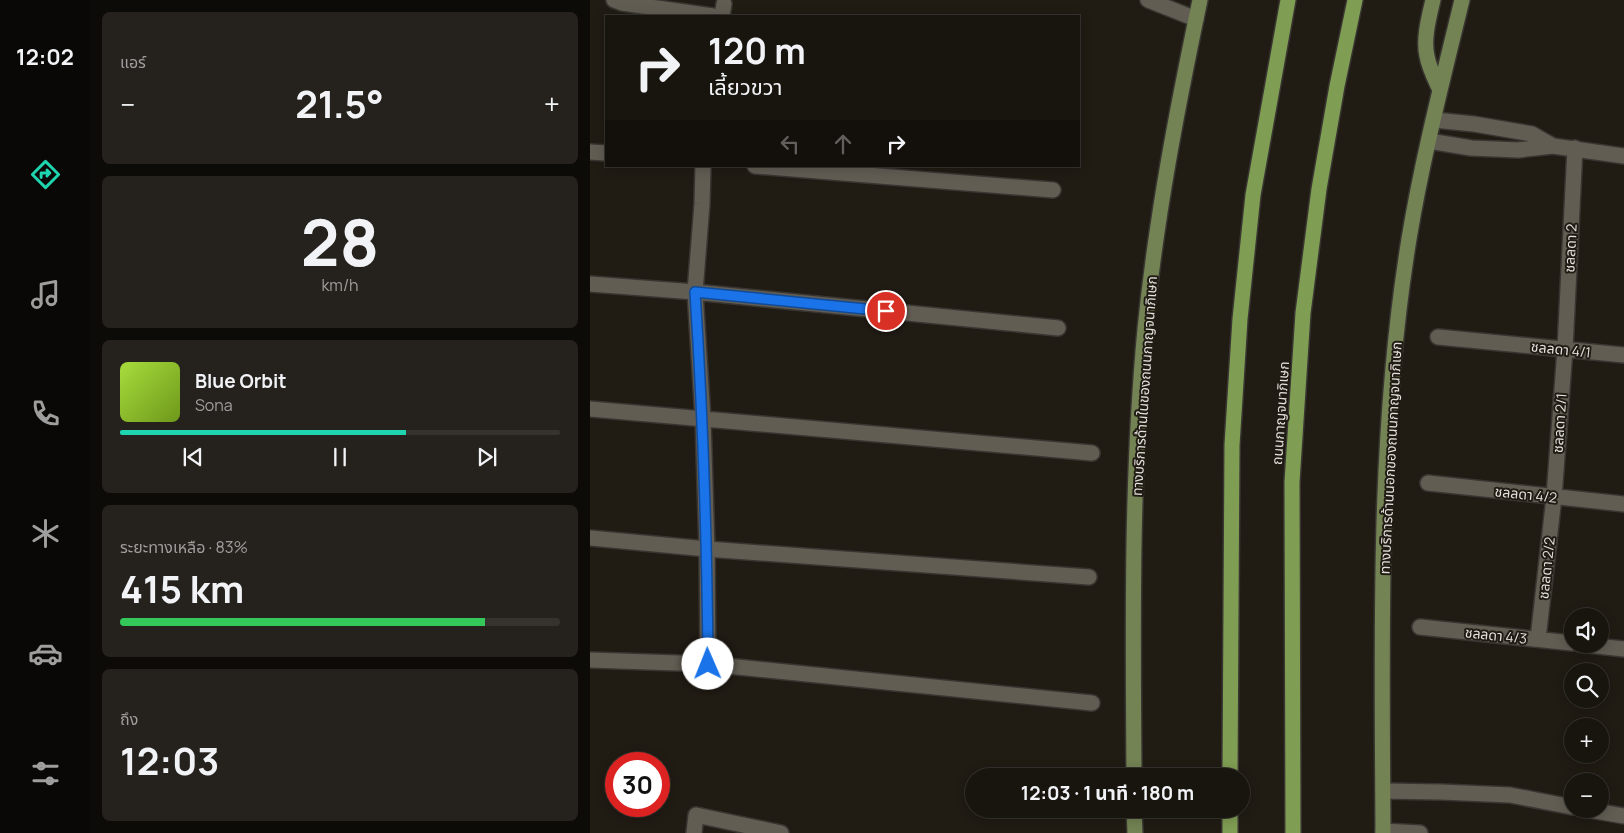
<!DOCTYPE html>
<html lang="th">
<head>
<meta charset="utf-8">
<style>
	:root { --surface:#18140e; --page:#25211c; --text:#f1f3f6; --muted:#9f9e9e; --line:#36332e; --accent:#1fd5b0 }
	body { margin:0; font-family:Manrope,"Noto Sans Thai",sans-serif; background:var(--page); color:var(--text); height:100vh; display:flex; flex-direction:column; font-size:19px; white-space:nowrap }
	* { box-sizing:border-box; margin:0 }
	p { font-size:16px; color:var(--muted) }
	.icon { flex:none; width:28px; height:28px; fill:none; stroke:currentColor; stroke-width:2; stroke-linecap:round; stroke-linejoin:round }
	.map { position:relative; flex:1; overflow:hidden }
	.sheet { display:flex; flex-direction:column; gap:12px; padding:12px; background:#0d0b08; width:500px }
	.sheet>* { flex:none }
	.guide { position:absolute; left:15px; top:15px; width:475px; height:152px; border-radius:0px; box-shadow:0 2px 12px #0003,0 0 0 1px var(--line); background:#18140e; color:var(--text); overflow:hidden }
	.fabs { position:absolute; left:974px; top:608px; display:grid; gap:10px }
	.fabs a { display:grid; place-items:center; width:45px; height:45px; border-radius:50%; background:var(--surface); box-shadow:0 2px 12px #0003,0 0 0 1px var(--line); font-size:25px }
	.speed { position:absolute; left:15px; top:752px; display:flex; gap:10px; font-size:25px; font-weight:700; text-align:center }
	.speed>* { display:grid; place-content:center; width:65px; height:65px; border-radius:50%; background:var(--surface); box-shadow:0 2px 12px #0003,0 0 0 1px var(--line); line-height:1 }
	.speed .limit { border:8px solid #d22; background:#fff; color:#111 }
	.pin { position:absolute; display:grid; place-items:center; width:42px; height:42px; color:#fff; margin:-21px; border:2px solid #fff; border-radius:50%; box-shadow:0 1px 5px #0007 }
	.me { position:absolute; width:55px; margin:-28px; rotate:359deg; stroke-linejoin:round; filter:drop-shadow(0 0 4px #0008) }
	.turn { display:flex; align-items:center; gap:18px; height:105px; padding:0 20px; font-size:22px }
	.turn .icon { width:65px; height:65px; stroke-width:2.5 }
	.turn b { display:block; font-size:35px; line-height:42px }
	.lanes { display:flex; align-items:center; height:48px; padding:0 20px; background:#0003; justify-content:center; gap:25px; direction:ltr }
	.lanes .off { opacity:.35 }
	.big { font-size:38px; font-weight:700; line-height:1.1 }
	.sheet .card { flex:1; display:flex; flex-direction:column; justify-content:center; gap:8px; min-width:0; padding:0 18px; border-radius:8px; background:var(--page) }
	.sheet .dial { align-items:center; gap:0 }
	.dial b { font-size:65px; line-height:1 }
	.song { display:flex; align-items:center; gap:15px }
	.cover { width:60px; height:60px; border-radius:8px; background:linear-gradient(135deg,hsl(80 70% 55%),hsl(80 70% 35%)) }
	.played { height:5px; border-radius:2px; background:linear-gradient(90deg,var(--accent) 65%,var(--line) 65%) }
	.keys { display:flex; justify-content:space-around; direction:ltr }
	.heat { display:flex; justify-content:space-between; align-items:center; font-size:28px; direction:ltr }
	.charge { height:8px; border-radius:4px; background:linear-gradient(90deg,#34c759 83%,var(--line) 0) }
	.trip { position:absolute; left:375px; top:768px; width:285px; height:50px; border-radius:25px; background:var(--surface); box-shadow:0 2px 12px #0003,0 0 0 1px var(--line); font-weight:700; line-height:50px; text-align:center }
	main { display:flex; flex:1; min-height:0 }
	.menu { display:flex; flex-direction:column; width:90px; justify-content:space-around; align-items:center; background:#0a0806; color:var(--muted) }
	.menu .icon { width:35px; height:35px }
	.menu .selected { color:var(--accent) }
	.menu b { font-size:22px; color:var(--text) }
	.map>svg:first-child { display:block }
</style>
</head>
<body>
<main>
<nav class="menu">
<b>12:02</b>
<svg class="icon selected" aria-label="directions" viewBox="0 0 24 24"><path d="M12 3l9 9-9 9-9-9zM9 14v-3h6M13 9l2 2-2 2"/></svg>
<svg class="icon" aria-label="music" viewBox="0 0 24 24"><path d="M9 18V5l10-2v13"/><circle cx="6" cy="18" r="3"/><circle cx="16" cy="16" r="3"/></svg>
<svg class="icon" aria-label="phone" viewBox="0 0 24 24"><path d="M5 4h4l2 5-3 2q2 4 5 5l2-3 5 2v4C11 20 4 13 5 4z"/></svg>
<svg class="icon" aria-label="climate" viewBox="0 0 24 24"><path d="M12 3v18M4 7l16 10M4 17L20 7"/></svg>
<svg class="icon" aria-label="car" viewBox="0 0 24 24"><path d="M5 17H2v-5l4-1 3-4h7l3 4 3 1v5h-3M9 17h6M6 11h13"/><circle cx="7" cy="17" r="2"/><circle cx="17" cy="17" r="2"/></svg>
<svg class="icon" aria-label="filters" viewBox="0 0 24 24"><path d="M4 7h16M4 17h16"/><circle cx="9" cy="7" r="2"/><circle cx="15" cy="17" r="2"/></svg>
</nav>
<section class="sheet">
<div class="card"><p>แอร์</p>
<div class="heat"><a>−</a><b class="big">21.5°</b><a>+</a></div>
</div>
<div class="card dial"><b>28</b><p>km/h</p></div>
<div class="card">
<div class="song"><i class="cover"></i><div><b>Blue Orbit</b><p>Sona</p></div></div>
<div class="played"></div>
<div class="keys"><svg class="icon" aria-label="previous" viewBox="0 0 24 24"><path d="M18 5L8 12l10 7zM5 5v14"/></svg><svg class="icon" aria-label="pause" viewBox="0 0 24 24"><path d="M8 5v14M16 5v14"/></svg><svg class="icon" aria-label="next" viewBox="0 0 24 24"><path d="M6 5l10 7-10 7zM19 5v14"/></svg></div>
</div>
<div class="card"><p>ระยะทางเหลือ · 83%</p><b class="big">415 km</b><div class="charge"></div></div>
<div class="card"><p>ถึง</p><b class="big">12:03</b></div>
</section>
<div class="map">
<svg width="1034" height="833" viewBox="0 0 1034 833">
	<rect width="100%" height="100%" fill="#201b13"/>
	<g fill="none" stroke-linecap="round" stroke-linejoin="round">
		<g stroke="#393632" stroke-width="18">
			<path id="minor" d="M24 0 32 3 123 16
				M558 0 606 19
				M132 16 134 4
				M844 120 884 124 942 134 963 146
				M839 141 881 148 928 150 963 146 1034 156
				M0 152 16 153
				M113 166 112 204 105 292 113 419 117 549 118 664
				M165 166 463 190
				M0 284 105 292 468 328
				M848 337 1034 355
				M0 409 502 453
				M838 483 1034 504
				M0 538 117 549 499 577
				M830 627 982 643
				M948 639 964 497 975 349 985 148
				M989 644 1034 649
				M0 660 118 664 502 703
				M793 791 851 792 920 795 982 807
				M994 809 1034 816
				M793 831 830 833
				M104 833 106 815 191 833"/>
		</g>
		<g stroke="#393632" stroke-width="18">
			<path id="major" d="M843 0C839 17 833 39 837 56 839 68 845 79 850 90
				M544 776C543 627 541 478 555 329 566 218 587 109 610 0
				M544 809 545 833
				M793 833C792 635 787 435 819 239 832 160 853 78 872 0"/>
		</g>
		<g stroke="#393632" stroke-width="18">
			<path id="highway" d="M640 776 642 445 650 319 663 195 698 0
				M640 833V809
				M703 833 702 482 713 313 729 189 747 86 765 0"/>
		</g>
		<use href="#minor" stroke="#625d53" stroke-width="15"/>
		<use href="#major" stroke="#738353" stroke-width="15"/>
		<use href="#highway" stroke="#7f9d53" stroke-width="15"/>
	</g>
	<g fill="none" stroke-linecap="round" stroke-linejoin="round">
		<g stroke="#114b97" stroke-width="12">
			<path id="route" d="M118 664C117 540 113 416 105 292L296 311"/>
		</g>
		<use href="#route" stroke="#1a73e8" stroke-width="9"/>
	</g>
	<g text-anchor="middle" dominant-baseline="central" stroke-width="4" stroke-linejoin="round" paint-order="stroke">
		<g font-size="14" fill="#e4e1dc" stroke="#201b13">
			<text transform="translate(980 248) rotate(-87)">ชลลดา 2</text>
			<text transform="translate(971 349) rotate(6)">ชลลดา 4/1</text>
			<text transform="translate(554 386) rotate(-86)">ทางบริการด้านในของถนนกาญจนาภิเษก</text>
			<text transform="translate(690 413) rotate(-86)">ถนนกาญจนาภิเษก</text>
			<text transform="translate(969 423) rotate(-86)">ชลลดา 2/1</text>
			<text transform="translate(800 458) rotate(-87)">ทางบริการด้านนอกของถนนกาญจนาภิเษก</text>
			<text transform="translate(936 494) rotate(6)">ชลลดา 4/2</text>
			<text transform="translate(956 568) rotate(-84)">ชลลดา 2/2</text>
			<text transform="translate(906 635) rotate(6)">ชลลดา 4/3</text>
		</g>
	</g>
</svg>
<div class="fabs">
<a><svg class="icon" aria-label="sound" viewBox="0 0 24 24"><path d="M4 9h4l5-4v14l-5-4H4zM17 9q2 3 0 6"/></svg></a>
<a><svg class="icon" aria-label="search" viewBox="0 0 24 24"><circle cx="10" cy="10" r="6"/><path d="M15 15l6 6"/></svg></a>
<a>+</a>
<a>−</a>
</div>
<div class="speed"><div class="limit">30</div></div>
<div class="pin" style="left:296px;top:311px;background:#d93025"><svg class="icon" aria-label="arrive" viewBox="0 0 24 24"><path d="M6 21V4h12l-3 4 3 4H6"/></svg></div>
<svg class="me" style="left:118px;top:664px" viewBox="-20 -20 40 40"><circle r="19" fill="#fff"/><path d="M0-13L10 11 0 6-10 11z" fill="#1a73e8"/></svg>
<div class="trip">12:03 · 1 นาที · 180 m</div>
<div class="guide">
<div class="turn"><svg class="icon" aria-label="right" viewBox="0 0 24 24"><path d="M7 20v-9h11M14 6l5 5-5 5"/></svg><div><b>120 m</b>เลี้ยวขวา</div></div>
<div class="lanes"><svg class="icon off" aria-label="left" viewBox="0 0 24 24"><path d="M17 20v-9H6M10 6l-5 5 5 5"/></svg><svg class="icon off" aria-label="ahead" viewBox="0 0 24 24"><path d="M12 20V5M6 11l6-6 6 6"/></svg><svg class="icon" aria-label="right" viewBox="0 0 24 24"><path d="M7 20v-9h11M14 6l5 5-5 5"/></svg></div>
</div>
</div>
</main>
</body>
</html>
